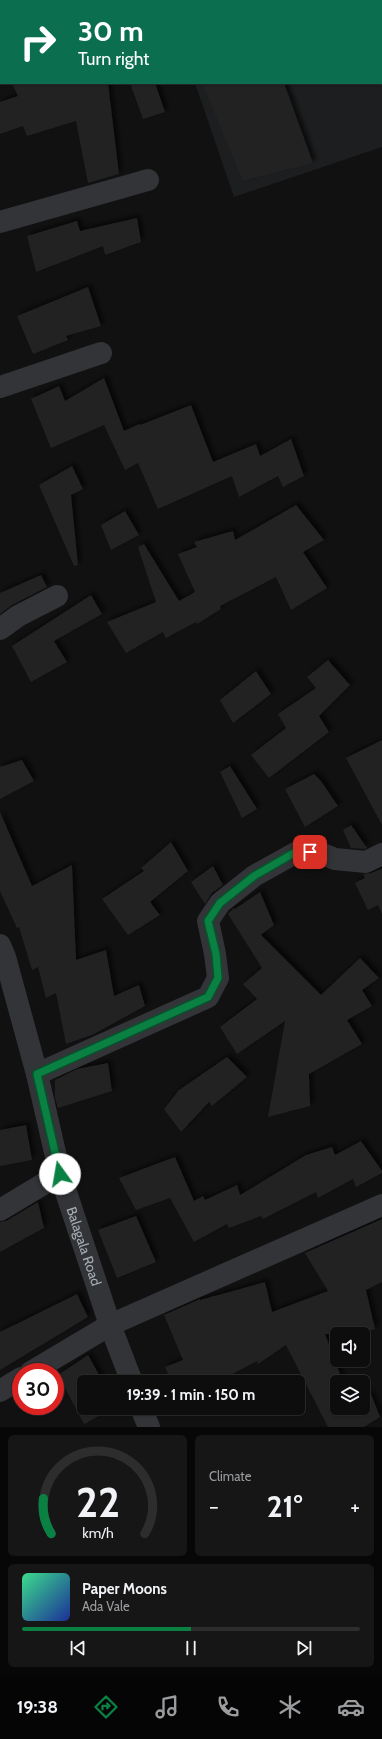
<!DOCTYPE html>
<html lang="en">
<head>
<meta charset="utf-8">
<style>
	:root { --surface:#0d0d0e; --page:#161617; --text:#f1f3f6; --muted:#9a9c9e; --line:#2d2d2e; --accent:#0b8043 }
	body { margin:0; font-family:Cabin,sans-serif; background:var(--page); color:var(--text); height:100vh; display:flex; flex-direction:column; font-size:15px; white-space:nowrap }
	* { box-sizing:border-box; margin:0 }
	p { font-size:13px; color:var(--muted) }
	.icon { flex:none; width:22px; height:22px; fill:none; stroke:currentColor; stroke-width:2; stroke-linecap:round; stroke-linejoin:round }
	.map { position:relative; height:1427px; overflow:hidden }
	.sheet { display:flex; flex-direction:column; gap:8px; padding:8px; background:#070708; flex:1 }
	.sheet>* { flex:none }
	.top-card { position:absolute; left:0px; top:0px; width:382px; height:84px; box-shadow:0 1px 3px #0004,0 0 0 1px var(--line); background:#0b6e4f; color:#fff; overflow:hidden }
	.buttons { position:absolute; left:330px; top:1327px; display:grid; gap:8px }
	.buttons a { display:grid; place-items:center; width:40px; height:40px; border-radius:6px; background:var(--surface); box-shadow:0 1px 3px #0004,0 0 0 1px var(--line); font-size:20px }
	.speed { position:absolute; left:12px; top:1363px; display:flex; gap:8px; font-size:20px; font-weight:700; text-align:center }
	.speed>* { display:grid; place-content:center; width:52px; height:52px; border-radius:50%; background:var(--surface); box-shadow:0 1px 3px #0004,0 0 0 1px var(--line); line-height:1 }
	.speed .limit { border:6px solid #d22; background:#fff; color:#111 }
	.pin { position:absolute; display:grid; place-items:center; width:34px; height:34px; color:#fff; margin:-17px; border-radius:8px; box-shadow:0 2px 6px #0006 }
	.me { position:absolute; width:44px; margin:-22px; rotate:347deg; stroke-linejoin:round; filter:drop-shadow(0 0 3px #0008) }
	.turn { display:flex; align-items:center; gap:14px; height:84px; padding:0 12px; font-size:18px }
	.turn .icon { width:52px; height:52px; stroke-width:2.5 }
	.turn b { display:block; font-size:28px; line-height:34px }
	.big { font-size:30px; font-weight:700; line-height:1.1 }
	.sheet .card { flex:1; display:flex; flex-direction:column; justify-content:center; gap:6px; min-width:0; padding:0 14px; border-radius:6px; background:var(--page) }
	.sheet .dial { align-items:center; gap:0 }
	.dial svg { height:104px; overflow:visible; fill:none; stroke:var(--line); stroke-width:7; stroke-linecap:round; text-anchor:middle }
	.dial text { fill:var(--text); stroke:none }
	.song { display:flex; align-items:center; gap:12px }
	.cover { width:48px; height:48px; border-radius:6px; background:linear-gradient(135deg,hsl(150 70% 55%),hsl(230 70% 35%)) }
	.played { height:4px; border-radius:2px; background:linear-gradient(90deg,var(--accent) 50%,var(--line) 50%) }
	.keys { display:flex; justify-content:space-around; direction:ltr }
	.heat { display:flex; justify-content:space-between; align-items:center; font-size:22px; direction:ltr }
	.sheet .tiles { flex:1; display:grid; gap:8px; grid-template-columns:1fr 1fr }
	.card:last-child { grid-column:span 2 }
	.trip { position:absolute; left:77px; top:1375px; width:228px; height:40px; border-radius:6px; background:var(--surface); box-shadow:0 1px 3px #0004,0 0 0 1px var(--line); font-weight:700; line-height:40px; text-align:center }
	.menu { display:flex; height:64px; justify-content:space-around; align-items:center; background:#050506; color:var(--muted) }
	.menu .icon { width:28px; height:28px }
	.menu .current { color:var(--accent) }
	.menu b { font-size:18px; color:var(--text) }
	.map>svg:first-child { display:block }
</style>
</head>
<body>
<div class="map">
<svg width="382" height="1427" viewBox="0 0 382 1427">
	<defs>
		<filter id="shadow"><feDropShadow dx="3.5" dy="-3.5" stdDeviation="2" flood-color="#0009"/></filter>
	</defs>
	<rect width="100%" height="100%" fill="#111112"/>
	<path fill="#1d1e1f" d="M166 0H382V147L234 197 195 83H381V1Z"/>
	<path fill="#212223" filter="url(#shadow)" d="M12 83H108L119 174 88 183 76 121 27 136 23 126 0 134V102L18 96Z
		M130 83H155L165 112 143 119Z
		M202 83H284L313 163 243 181Z
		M137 218 141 242 105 255 103 246 36 272 27 236 77 221 80 231Z
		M88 287 101 326 66 336 68 340 33 354 17 316Z
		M104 378 124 431 139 424 140 425 191 405 213 462 256 444 260 456 291 439 304 476 283 487 278 476 239 497 232 476 158 509 138 463 125 470 104 425 51 448 31 399 59 386 65 401Z
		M72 466 83 489 71 495 78 565 74 566 39 485Z
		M296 505 324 540 303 552 327 588 291 610 276 577 220 606 221 609 197 624 196 622 166 638 163 632 126 653 107 622 156 602 138 547 144 544 179 601 195 592 178 554 197 547 194 542 233 531 235 540Z
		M125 511 139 535 111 550 101 525Z
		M41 575 47 587 12 605 0 614V593Z
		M91 595 102 614 54 641 67 662 31 682 12 646Z
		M328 660 350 685 319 716 329 732 269 778 251 755 286 728 278 714 316 688 307 677Z
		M256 671 271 694 233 723 220 700Z
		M382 740V825L346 758Z
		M22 760 34 781 0 799V767Z
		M230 766 257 809 242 818 220 772Z
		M314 774 321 781 338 806 305 827 285 789Z
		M0 812 32 886 72 865 76 960 106 950 114 996 139 985 145 1006 94 1034 66 1044 56 993 46 998 38 967 32 970 19 927 17 928 0 891Z
		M351 825 367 848 364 849 351 848 343 830Z
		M171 842 188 871 150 902 160 915 128 935 102 899 144 871 141 868Z
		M213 866 223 885 212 893 205 904 191 882Z
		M381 869H382V914L378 905 368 910 355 883 365 878 363 874 371 873Z
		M260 892 274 925 261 935 321 995 360 958 379 978 362 990 372 1006 347 1020 362 1044 309 1074 310 1106 268 1117 285 1021 237 1054 220 1027 257 999 243 984 262 968 228 914 234 908 235 909Z
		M227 1057 247 1077 212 1106 209 1102 181 1132 164 1109 179 1090Z
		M108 1063 112 1091 58 1108 55 1098V1080L77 1069Z
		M26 1125 32 1160 0 1166V1130Z
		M361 1141 382 1171V1173L356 1187 353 1179 318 1198 316 1192 263 1219 261 1216 229 1228 227 1224 194 1242 170 1198 136 1210 119 1178 175 1157 194 1201 203 1196 205 1200 237 1185 240 1195 306 1155 332 1147 335 1155Z
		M38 1202 44 1228 0 1252V1222L6 1221Z
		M136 1216 156 1262 117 1278 98 1230Z
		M382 1219V1282L366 1290 375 1329 357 1334H325L343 1382H337V1408H363V1399L371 1394 380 1417 364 1427H328L286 1345 258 1364 257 1361 225 1378 224 1376 208 1382H172L165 1367 183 1360 164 1315 200 1299V1300L265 1282 272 1312 328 1291 305 1253Z
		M77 1294 88 1317 0 1370V1332Z
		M88 1355 103 1382H84V1408H114L84 1424 58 1375Z"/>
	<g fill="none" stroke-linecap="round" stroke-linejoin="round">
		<g stroke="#323437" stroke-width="22">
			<path d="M0 222 148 180"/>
			<path d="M0 387 101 353"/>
			<path d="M0 629 18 616 57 596"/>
			<path id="s1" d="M0 945 5 957 37 1074 60 1174 110 1325 132 1382"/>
			<path d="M37 1074 208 997 218 978 215 954 208 921 220 903 254 876 299 851 320 853 335 859 366 862 382 854"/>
			<path d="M0 1210 60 1174"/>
			<path d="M31 1372 110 1325 382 1205"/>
			<path d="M0 1391 21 1378"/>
			<path d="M141 1408 149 1427"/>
		</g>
	</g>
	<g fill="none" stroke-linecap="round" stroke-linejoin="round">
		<g stroke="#07532c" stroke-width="10">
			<path id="route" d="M60 1174 37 1074 208 997 218 978 216 954 208 921 220 903 254 876 299 850 310 852"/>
		</g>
		<use href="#route" stroke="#0b8043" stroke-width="7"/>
	</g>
	<g text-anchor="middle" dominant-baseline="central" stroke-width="4" stroke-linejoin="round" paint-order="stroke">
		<g font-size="14" fill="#a3abb2" stroke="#0c0c0d">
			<text stroke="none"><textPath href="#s1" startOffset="313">Balagala Road</textPath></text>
		</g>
	</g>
</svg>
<div class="buttons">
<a><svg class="icon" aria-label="sound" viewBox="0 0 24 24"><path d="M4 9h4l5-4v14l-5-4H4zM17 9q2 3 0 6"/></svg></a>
<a><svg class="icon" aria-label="layers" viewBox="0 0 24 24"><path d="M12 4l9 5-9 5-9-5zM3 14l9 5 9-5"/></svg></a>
</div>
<div class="speed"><div class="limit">30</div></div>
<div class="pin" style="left:310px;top:852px;background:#d93025"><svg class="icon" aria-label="arrive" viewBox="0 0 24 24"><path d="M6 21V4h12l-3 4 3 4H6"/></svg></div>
<svg class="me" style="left:60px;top:1174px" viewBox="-20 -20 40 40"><circle r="19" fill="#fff"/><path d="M0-13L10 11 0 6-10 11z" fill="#0b8043"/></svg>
<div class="trip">19:39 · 1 min · 150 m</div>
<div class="top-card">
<div class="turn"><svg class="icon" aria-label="right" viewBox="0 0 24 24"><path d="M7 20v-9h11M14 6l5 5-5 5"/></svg><div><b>30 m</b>Turn right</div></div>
</div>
</div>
<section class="sheet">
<div class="tiles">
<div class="card dial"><svg viewBox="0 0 100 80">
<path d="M14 69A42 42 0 1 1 86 69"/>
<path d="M14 69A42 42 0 0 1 8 42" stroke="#0b8043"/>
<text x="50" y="56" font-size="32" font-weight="700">22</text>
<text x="50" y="72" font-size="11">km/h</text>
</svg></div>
<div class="card"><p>Climate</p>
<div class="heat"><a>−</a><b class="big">21°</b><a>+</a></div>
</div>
<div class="card">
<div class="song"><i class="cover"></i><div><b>Paper Moons</b><p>Ada Vale</p></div></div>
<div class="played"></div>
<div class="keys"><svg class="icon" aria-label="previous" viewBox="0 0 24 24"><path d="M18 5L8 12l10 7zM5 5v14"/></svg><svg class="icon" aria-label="pause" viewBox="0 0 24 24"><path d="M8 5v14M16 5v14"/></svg><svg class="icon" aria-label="next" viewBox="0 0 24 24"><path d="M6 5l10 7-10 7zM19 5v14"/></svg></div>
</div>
</div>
</section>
<nav class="menu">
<b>19:38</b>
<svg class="icon current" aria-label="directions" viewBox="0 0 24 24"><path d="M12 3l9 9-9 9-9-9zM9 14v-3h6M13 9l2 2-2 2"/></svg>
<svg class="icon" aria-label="music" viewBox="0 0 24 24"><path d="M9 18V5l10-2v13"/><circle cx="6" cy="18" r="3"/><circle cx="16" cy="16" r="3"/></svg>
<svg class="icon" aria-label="phone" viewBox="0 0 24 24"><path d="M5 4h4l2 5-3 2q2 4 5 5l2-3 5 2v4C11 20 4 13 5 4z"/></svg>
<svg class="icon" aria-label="climate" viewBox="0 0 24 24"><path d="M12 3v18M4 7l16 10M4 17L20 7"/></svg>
<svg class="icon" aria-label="car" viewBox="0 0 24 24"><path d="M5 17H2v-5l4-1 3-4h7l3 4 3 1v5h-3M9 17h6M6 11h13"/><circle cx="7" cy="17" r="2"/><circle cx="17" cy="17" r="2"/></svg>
</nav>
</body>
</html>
